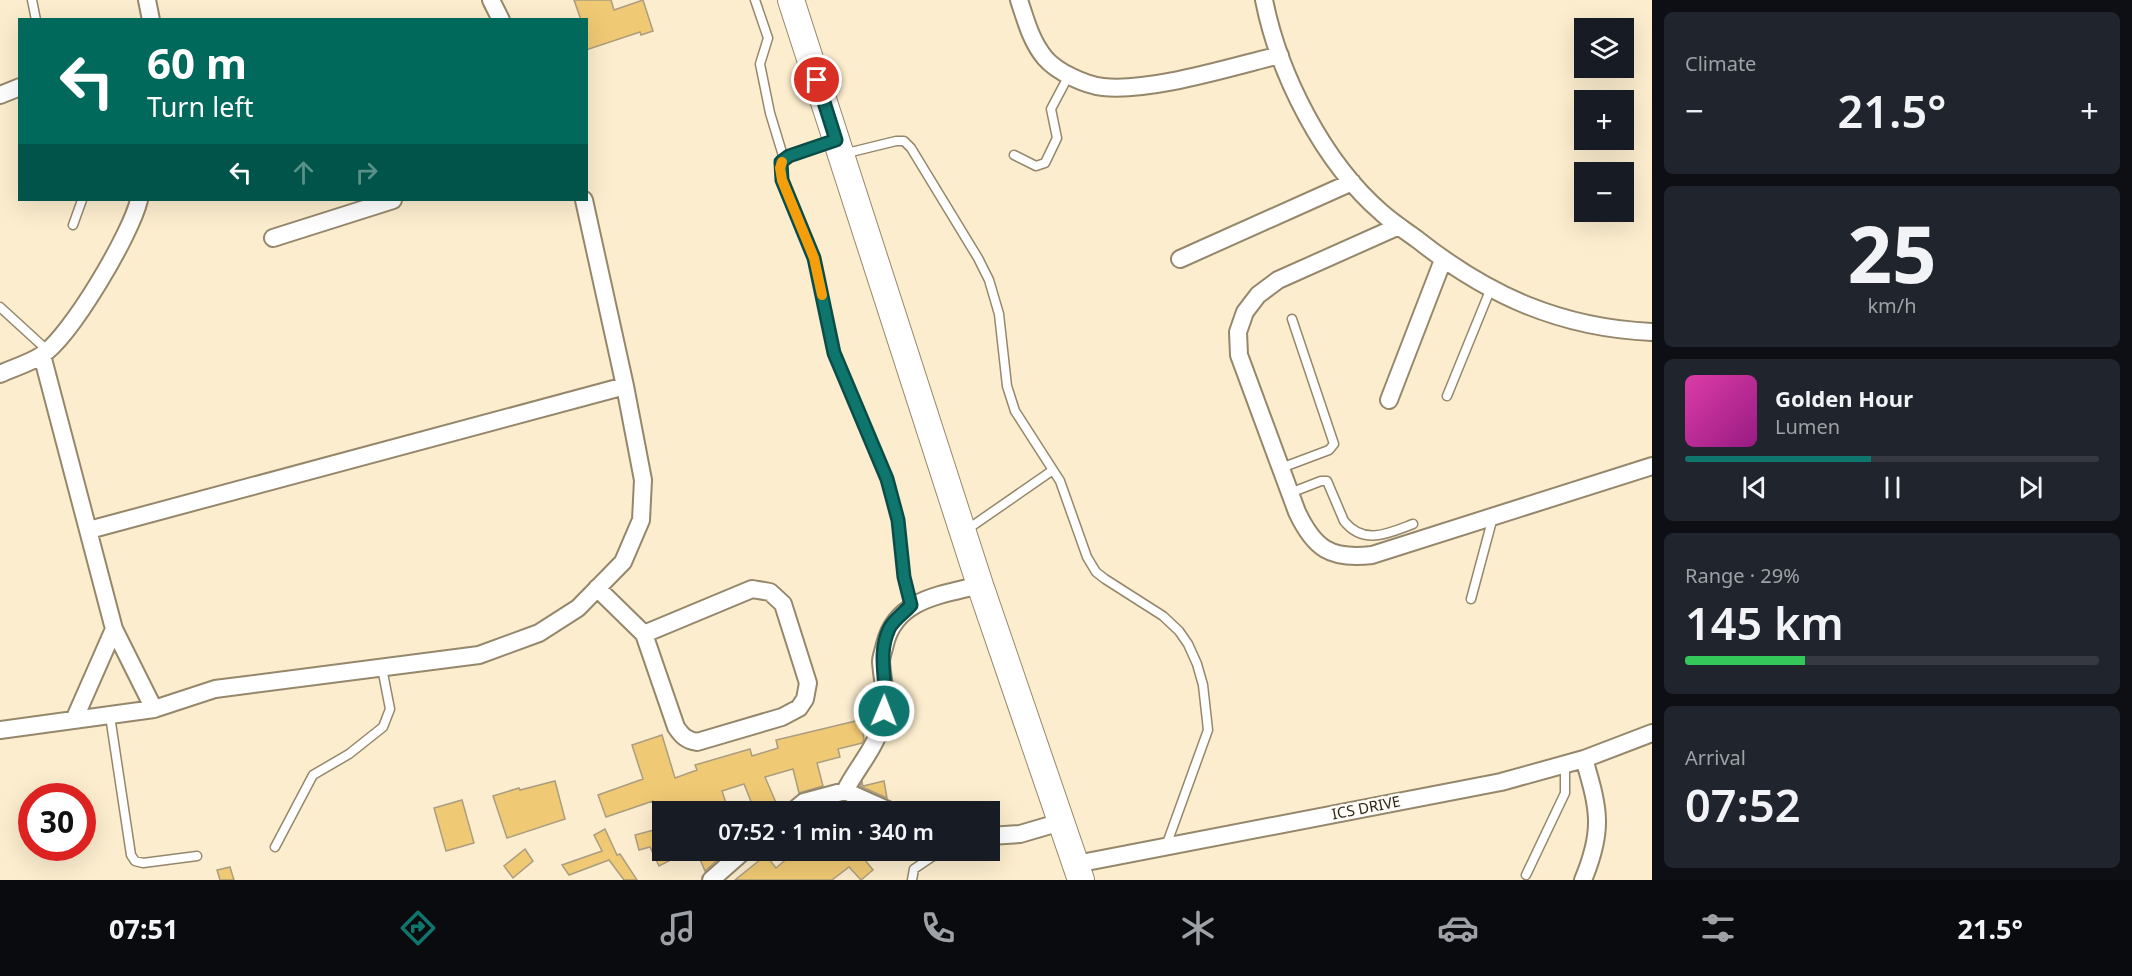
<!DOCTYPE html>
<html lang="en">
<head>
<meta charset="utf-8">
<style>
	:root { --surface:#171b24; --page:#20242c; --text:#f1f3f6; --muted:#9ea1a6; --line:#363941; --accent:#0f766e }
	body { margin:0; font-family:"Noto Sans",sans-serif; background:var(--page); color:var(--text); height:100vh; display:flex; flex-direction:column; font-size:22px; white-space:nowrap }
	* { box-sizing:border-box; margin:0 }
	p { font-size:20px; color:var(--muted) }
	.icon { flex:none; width:33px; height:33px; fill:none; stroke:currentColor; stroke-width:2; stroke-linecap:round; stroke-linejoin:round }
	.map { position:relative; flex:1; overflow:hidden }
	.panel { display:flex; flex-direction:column; gap:12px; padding:12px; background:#0d0f14; width:480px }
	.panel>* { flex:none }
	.hud { position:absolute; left:18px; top:18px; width:570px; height:183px; border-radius:0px; box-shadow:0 6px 24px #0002; background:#00695c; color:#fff; overflow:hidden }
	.buttons { position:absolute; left:1574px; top:18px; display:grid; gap:12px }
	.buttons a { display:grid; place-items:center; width:60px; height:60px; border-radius:0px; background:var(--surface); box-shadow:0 6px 24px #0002; font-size:30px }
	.speed { position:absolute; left:18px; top:783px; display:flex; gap:12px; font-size:30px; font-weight:700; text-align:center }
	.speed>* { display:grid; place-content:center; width:78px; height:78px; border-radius:50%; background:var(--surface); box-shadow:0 6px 24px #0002; line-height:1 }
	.speed .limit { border:9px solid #d22; background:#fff; color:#111 }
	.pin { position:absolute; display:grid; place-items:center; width:51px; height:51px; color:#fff; margin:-26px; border:3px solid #fff; border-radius:50%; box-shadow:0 2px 6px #0007 }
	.me { position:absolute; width:66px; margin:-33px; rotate:1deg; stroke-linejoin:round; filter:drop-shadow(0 0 4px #0008) }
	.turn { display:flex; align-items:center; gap:21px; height:126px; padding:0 30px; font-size:27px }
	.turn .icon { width:78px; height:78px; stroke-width:2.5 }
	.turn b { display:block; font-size:42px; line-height:51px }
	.lanes { display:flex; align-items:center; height:57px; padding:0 30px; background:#0003; justify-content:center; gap:30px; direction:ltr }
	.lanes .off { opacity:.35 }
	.big { font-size:45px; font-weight:600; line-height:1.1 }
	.panel .card { flex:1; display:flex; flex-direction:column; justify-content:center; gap:9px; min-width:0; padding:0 21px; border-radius:9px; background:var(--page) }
	.panel .dial { align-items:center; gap:0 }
	.dial b { font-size:78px; line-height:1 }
	.song { display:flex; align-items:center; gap:18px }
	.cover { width:72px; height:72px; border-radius:9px; background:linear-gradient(135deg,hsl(320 70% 55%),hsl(310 70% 35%)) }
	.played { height:6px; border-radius:3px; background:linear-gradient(90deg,var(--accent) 45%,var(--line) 45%) }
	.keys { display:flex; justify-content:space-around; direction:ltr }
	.heat { display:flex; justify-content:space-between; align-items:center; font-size:33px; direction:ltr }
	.charge { height:9px; border-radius:4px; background:linear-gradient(90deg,#34c759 29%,var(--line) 0) }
	.trip { position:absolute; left:652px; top:801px; width:348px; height:60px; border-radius:0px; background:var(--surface); box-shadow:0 6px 24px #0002; font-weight:600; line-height:60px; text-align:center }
	.tabs { display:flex; height:96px; justify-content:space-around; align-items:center; background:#090b0e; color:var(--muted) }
	.tabs .icon { width:42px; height:42px }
	.tabs .selected { color:var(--accent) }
	.tabs b { font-size:27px; color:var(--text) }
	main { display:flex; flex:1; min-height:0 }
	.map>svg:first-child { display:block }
</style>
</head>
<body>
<main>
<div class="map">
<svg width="1652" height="880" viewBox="0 0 1652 880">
	<rect width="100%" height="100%" fill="#fcedce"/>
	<path fill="#f0c974" stroke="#ab9d80" stroke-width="1.5" d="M574 0H611L614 10 643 0 653 31 641 35 640 32 586 50V20H581Z
		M860 720 864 739 862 743 838 749 840 757 817 763 823 786 799 793 793 769 765 777 780 812H739L752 804 744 784 722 791 729 812H656L653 801 606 817 598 795 643 779 632 745 662 735 675 778 697 770 695 765 750 749 752 756 778 748 776 740Z
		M555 781 565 819 507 838 493 796 519 788 520 790Z
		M884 781 887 798 860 786 862 782 863 786Z
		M462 800 474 843 446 851 434 808Z
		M844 802 865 812H833L829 806Z
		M605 829 617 855 620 854 637 880H624L609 860 569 875 562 865 602 851 594 835Z
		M654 830 669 861 659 866 650 847 639 850 635 835Z
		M525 849 533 861 513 878 504 866Z
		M696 850H729L705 871Z
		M797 850H857L873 870 861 880 849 867 832 880H735L766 855 776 868Z
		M230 867 234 880H220L217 870Z"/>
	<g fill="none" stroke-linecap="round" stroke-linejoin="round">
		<g stroke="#95876b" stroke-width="11">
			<path id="service" d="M32 0 36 20
				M755 0 768 38 760 64 770 113 784 159
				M833 141 784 159 781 163V174L814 258 834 353 887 479 898 520 904 577 911 605
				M843 154 896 141H904L911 148 978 258 989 280 999 314 1007 386 1015 411 1060 481 1087 557 1096 572 1105 579 1163 616 1179 631 1188 644 1197 664 1203 685 1208 730 1166 846
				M1014 155 1036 166 1045 163 1057 138 1051 109 1069 75
				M73 225 82 200
				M0 307 47 350
				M1447 396 1491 288
				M1281 468 1329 450 1334 444 1292 319
				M1290 493 1321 481H1327L1344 521C1364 546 1389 533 1413 524
				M965 531 1053 470
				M1471 599 1493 517
				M110 716 131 855 135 861 143 863 197 856
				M275 847 313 775 349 754 383 727 390 709 382 668
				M1526 875 1565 793V764
				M912 880 914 869 942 850"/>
		</g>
		<g stroke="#95876b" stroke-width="20">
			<path id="minor" d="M147 0 151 20
				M491 0 501 20
				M1019 0C1026 21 1031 41 1045 58 1057 72 1085 85 1103 87 1152 92 1230 67 1280 55
				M1264 0C1279 75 1323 162 1382 213 1393 223 1406 231 1418 240 1489 296 1561 328 1652 332
				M0 95 20 87
				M1399 226 1278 280 1258 295 1245 312 1238 332 1239 355 1297 512C1314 548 1330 560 1372 555L1652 466
				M273 238 393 200
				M1180 259 1352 182
				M42 355 114 629 154 709
				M0 374C13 368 30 363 42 355 71 336 131 234 139 200
				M1389 400 1443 260
				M89 530 625 386
				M597 588 644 634 676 727C682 736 686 740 697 742L782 717 799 708 805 699 808 683 783 604 770 592 752 589 644 634
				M74 720 114 629
				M0 730 154 709 215 689 479 655 539 633 578 608 623 562 641 520 643 480 625 386 584 200
				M845 791 892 812
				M792 812 804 802 845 791C856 769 874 750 881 726 889 699 883 688 881 662 881 656 884 650 885 644 896 599 941 595 980 585
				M990 836 1020 834 1061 822
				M1076 864 1501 782 1584 759 1652 733
				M711 880 745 850
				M1583 880C1604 830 1599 809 1584 759"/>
		</g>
		<g stroke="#95876b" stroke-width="28">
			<path id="primary" d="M791 0 980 585 1081 880"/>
		</g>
		<use href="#service" stroke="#fff" stroke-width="8"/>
		<use href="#minor" stroke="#fff" stroke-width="16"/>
		<use href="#primary" stroke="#fff" stroke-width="26"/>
	</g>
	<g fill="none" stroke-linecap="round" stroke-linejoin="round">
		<g stroke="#0a4d48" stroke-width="15">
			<path id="route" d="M817 80 836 140 789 156 781 162 782 180 814 258 834 353 887 479 898 520 904 577 911 605C905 612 893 620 889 629 876 657 889 683 884 711"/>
		</g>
		<use href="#route" stroke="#0f766e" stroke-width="10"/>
		<path stroke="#f59e0b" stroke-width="10" d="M782 162 780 168 782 180 814 258 822 295"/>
	</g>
	<g text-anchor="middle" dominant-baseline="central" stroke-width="5" stroke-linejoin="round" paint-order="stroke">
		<g font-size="15" fill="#2c271b" stroke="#fefcf5">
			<text transform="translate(1366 807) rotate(-11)">ICS DRIVE</text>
		</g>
	</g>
</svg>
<div class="buttons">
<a><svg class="icon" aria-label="layers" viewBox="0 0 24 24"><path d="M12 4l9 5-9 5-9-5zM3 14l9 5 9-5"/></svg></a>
<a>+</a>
<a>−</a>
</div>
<div class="speed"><div class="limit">30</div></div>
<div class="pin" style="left:817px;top:80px;background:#d93025"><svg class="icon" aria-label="arrive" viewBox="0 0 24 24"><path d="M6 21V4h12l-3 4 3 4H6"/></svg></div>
<svg class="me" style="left:884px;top:711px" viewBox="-20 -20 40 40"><circle r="17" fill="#0f766e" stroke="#fff" stroke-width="3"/><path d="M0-11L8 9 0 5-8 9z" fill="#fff"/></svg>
<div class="trip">07:52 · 1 min · 340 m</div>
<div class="hud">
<div class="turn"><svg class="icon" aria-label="left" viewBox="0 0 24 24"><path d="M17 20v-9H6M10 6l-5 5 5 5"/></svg><div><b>60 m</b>Turn left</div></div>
<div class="lanes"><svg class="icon" aria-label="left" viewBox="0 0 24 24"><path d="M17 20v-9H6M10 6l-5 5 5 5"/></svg><svg class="icon off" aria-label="ahead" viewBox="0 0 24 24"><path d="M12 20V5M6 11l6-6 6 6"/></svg><svg class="icon off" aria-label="right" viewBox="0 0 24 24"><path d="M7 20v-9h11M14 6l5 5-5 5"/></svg></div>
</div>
</div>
<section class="panel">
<div class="card"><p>Climate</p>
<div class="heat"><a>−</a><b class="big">21.5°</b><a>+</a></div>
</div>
<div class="card dial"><b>25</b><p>km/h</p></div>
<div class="card">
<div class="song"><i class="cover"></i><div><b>Golden Hour</b><p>Lumen</p></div></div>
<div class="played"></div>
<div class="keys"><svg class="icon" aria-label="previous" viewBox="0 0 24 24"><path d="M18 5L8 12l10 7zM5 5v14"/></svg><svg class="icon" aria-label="pause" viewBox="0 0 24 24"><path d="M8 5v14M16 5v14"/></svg><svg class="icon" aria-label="next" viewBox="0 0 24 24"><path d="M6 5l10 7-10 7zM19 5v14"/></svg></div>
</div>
<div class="card"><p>Range · 29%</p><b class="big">145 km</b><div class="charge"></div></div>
<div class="card"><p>Arrival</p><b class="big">07:52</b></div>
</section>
</main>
<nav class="tabs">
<b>07:51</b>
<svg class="icon selected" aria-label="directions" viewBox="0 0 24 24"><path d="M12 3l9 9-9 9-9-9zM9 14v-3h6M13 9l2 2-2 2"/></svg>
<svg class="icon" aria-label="music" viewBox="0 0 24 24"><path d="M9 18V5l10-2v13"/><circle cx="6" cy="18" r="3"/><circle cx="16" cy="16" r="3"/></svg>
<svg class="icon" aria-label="phone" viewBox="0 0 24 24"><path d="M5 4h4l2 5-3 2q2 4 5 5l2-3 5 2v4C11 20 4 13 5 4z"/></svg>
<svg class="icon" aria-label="climate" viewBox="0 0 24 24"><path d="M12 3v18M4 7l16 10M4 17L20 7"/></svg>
<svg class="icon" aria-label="car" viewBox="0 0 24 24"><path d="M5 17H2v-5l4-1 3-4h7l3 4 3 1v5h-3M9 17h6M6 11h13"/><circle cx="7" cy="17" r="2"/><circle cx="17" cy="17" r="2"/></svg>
<svg class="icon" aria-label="filters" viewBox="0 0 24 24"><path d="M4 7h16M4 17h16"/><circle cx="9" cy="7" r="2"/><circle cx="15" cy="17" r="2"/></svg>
<b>21.5°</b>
</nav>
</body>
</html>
